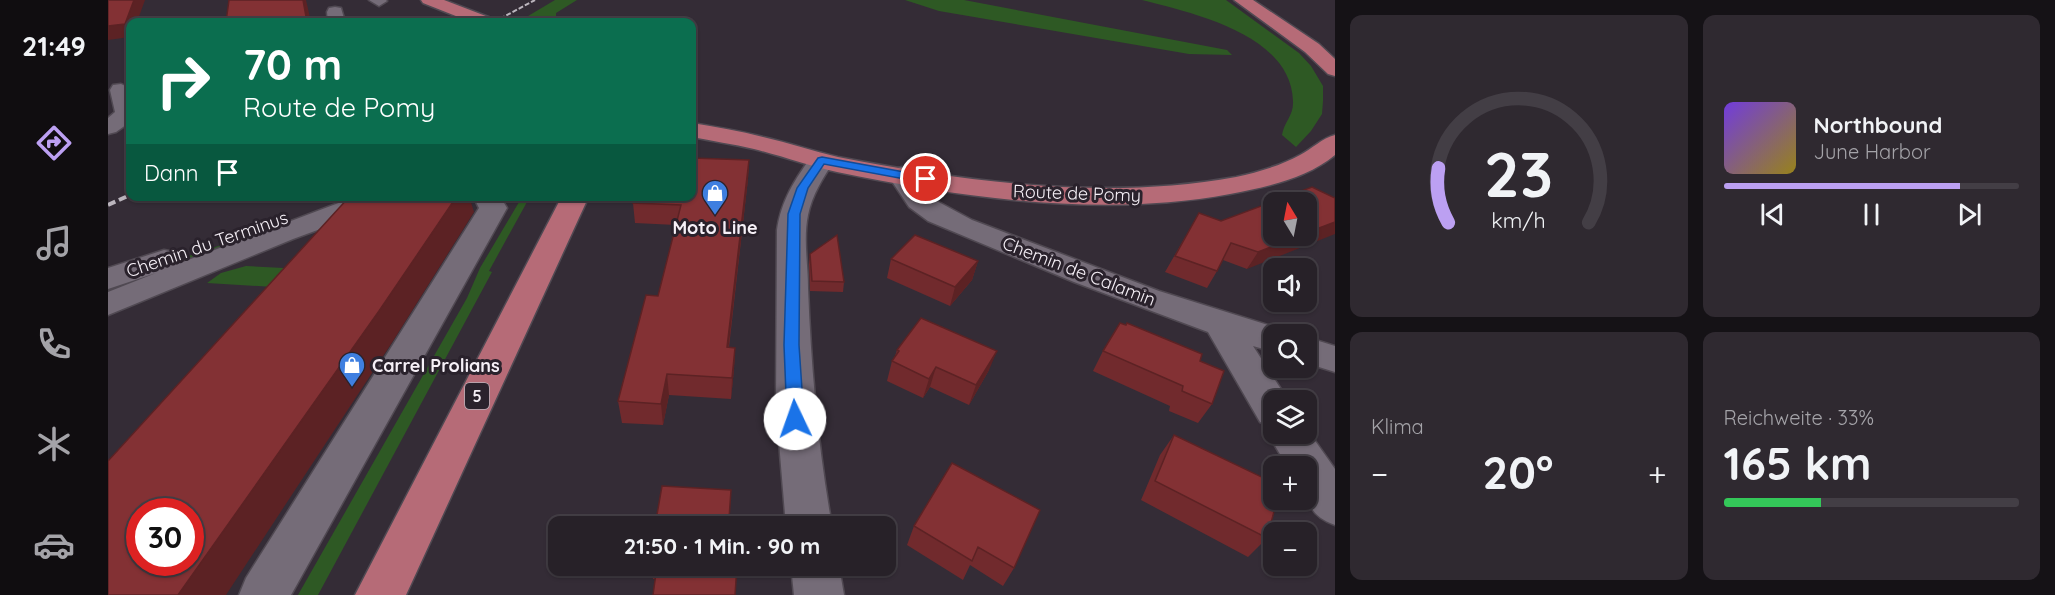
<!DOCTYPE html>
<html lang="de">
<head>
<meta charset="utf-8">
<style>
	:root { --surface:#272128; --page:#2f2930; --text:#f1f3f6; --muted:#a4a3a8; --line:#433e45; --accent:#bca0f2 }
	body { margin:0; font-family:Quicksand,sans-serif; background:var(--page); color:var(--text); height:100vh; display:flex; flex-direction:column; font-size:22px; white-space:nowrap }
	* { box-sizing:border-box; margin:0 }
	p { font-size:20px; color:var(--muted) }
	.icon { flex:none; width:33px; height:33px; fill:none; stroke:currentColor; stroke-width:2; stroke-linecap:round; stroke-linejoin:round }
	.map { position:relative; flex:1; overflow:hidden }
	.drawer { display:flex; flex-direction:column; gap:15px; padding:15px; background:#151216; width:720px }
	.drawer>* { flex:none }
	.hud { position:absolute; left:18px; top:18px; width:570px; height:183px; border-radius:12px; box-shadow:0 2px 4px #0004,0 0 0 2px var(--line); background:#0b6e4f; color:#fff; overflow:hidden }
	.needle { width:39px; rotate:350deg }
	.buttons { position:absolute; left:1155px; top:192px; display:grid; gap:12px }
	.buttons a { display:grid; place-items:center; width:54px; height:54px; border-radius:12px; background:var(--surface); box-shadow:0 2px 4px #0004,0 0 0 2px var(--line); font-size:30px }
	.speed { position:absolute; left:18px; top:498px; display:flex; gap:12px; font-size:30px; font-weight:700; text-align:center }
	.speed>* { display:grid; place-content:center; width:78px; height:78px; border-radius:50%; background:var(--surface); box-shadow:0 2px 4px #0004,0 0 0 2px var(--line); line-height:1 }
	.speed .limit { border:9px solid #d22; background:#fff; color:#111 }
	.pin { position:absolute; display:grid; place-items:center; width:51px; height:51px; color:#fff; margin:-26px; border:3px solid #fff; border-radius:50%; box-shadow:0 2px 6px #0007 }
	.me { position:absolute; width:66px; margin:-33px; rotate:357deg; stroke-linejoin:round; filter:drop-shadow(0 0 4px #0008) }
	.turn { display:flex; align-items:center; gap:21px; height:126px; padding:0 18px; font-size:27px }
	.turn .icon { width:78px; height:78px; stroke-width:2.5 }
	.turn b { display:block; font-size:42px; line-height:51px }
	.then { display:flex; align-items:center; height:57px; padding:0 18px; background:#0003; gap:12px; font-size:22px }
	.big { font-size:45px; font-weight:800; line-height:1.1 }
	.drawer .widget { flex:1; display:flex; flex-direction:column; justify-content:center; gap:9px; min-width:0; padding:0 21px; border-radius:12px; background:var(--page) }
	.drawer .dial { align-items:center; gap:0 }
	.dial svg { height:156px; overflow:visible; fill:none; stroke:var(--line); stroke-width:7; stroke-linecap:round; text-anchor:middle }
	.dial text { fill:var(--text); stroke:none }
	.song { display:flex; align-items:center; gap:18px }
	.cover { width:72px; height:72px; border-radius:9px; background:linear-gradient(135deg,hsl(260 70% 55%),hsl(50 70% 35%)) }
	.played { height:6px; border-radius:3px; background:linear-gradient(90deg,var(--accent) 80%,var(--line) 80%) }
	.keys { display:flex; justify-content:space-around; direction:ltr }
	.heat { display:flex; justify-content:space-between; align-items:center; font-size:33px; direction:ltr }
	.charge { height:9px; border-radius:4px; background:linear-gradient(90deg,#34c759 33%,var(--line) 0) }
	.drawer .tiles { flex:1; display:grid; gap:15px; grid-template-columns:repeat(2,1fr) }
	.trip { position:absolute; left:440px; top:516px; width:348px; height:60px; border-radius:12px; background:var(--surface); box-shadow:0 2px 4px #0004,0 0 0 2px var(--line); font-weight:800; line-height:60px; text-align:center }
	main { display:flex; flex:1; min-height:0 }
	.menu { display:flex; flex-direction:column; width:108px; justify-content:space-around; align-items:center; background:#100d10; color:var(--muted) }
	.menu .icon { width:42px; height:42px }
	.menu .current { color:var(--accent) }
	.menu b { font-size:27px; color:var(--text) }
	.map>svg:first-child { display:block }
</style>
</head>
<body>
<main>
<nav class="menu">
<b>21:49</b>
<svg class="icon current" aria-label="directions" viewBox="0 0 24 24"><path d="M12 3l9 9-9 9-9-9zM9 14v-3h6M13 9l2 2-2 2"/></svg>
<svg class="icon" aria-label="music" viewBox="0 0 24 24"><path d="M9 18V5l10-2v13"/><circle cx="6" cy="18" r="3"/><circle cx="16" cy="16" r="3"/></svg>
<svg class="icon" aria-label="phone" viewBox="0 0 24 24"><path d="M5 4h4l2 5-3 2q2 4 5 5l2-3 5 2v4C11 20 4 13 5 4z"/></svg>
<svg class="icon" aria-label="climate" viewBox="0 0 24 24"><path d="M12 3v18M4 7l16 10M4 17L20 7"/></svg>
<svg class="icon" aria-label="car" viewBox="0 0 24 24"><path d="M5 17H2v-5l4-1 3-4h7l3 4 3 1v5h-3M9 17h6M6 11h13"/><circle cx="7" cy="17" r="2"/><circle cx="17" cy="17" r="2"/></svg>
</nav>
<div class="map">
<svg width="1227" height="595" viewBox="0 0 1227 595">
	<rect width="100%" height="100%" fill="#342c36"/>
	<path fill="#2e5924" d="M447 0H469L448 13V22H410Z
		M797 0H856L1119 50 1124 55 1081 54 831 11Z
		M1034 0H1118L1191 53 1203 66 1215 86V101L1214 114 1203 131 1188 147 1174 135C1176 122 1186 115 1185 101 1183 34 1084 13 1034 0Z
		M246 197H252L0 289V283L131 239Z
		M414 197H424L417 198 419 202 381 271 384 272 210 595H190L359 298 372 268Z
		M138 266 215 270 199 289 99 283 113 273Z"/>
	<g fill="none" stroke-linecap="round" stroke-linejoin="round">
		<g stroke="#504952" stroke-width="3">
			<path id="minor" d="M261 0H278L279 1 271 6Z
				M227 7 233 8 237 22H220L219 12 221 8Z
				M13 84 22 88V122L8 132 0 134V118L7 112 2 90 5 85Z
				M713 153 722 156 726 161C715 178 704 195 700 215 695 239 700 264 700 288 703 368 710 447 724 526H678L668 406 669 230C673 201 687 179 704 156Z
				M794 167 803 169 814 188 825 199 864 220 1051 291 1179 331 1180 334H1166V352L1145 346 1180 400H1166V434H1198V428L1227 469V525C1196 514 1198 495 1198 466H1179L1160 434 1164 426 1152 422 1100 332 966 282 820 221 801 207 783 180 781 175 785 169Z
				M249 196H289L286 202 185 239 0 315V292L48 273 0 289V268L56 250 67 252 71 259 67 265Z
				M365 196H392L399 208 183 595H131L138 578 371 208Z
				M1198 337 1227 346V372L1198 363Z
				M683 566H731L736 595H686Z"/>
		</g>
		<g stroke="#504952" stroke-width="3">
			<path id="major" d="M313 0H336L383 18 386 22H363L315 3Z
				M1126 0H1145L1211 44 1227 59V76L1220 74 1197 52Z
				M584 123C608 127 632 131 655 137 681 143 705 151 730 157 860 182 997 201 1128 177 1150 172 1172 166 1192 155 1204 149 1214 138 1227 135V155C1198 179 1158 187 1122 194 993 218 856 198 729 172 701 166 674 156 646 149 625 144 604 141 584 137Z
				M454 196H481L298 595H247Z"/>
		</g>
		<use href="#minor" fill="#756c78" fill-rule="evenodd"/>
		<use href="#major" fill="#b66b77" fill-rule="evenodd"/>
		<path stroke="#bbb5bd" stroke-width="2" stroke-dasharray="5 2" stroke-linecap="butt" d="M386 22 427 0"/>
		<path stroke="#bbb5bd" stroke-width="4" stroke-dasharray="8 4" stroke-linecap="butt" d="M0 205 22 195"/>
	</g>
	<path fill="#712a2d" d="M641 160 640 179 621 347 627 348 626 369 623 399 561 395 555 425 514 423 510 401 550 296 568 225 527 223 525 203Z
		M1204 187 1139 269 1115 260 1109 271 1099 288 1057 272 1091 213 1113 221Z
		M702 254 736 282 735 292 702 291 701 264Z
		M783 259 870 261 864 280 842 306 779 278Z
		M789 350 881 370 861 405 822 387 815 398 779 381 784 361 787 356Z
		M995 351 1092 361 1104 404 1090 423 1061 411 1062 406 985 371Z
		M1066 435 1159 538 1140 557 1033 500 1052 455Z
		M844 463 906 568 895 586 862 565 855 580 799 545 806 526Z
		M543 566H630L547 579H545Z"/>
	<path fill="#5c2224" d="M26 0H37L29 22H22V37L0 40V26Z
		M195 0H198L203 22H199Z
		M641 160 640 179 618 369 619 347Z
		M349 196H361L366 212 285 341 118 595H70Z
		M1227 222V234L1139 269 1150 252 1192 236H1198V233Z
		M870 261 864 280 842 306 847 287Z
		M627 348 626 369 623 399 624 378Z
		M889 351 881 370 861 405 868 385Z
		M828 367 822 387 815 398 821 379Z
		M559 374 561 395 555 425 553 404Z"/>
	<path fill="#833134" stroke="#5c2224" stroke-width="1.5" fill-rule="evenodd" d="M0 0H26L17 24 0 26Z
		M121 0H195L199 22H118Z
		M584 158 641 160 619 347 627 348 624 378 559 374 553 404 510 401 538 295 550 296 573 205 525 203 527 196H584Z
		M1204 187 1227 198V222L1198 233V202H1166V236H1192L1150 252 1123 243 1109 271 1067 256 1091 213 1113 221Z
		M242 196H349L271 311 70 595H0V461ZM32 512H82V562H32Z
		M729 235 736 282 704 281 702 254Z
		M807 235 870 261 847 287 783 259Z
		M813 318 889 351 868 385 828 367 821 379 784 361 791 351 789 350Z
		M1012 323 1018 325 1019 323 1094 354 1092 361 1116 371 1104 404 1074 391 1075 386 995 351Z
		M1066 435 1166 483V500H1169L1159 538 1047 481Z
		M844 463 932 510 906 568 870 547 864 561 806 526Z
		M554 486 623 490 621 519 632 520V526H547Z
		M549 566H629L627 595H545Z"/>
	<path fill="#1a73e8" stroke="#114b97" stroke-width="1.5" d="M714 157 818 176 823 179 818 183 716 164 700 188 692 214 691 345 696 419 693 424 687 426 681 424 679 419 676 345 680 214 689 188 710 158Z"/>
	<defs>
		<g id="shop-pin" transform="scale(1.35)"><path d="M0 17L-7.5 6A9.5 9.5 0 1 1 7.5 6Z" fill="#3f7fe0" stroke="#2a222c"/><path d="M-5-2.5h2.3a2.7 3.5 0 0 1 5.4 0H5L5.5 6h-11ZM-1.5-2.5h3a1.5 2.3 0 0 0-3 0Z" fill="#fff"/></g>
	</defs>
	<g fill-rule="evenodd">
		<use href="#shop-pin" x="607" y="193"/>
		<use href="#shop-pin" x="244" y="365"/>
	</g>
	<g text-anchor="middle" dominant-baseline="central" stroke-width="6" stroke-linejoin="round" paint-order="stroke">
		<rect fill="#2a222c" stroke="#b9b2ba" stroke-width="1.5" x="357" y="383" width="24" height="26" rx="4.5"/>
		<g font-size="16" font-weight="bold" fill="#f6f0f7">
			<text x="369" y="396">5</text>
		</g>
		<g font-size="18" fill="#f6f0f7" stroke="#2a222c">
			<text transform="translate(969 193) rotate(2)">Route de Pomy</text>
			<text transform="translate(99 244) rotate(-19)">Chemin du Terminus</text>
			<text transform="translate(971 271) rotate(21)">Chemin de Calamin</text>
		</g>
		<g font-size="18" font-weight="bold" fill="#f6f0f7" stroke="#2a222c">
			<text x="607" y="227">Moto Line</text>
			<text x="264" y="365" text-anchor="start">Carrel Prolians</text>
		</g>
	</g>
</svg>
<div class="buttons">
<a><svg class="needle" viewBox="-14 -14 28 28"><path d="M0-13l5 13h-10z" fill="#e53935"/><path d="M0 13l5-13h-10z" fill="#a4a3a8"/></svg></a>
<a><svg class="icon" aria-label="sound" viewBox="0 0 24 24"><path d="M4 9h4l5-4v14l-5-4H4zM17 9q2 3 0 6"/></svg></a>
<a><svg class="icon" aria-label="search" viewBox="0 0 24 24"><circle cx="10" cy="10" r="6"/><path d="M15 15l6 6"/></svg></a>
<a><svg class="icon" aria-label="layers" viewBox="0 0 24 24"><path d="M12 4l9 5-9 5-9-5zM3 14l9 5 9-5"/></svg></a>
<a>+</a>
<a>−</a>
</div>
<div class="speed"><div class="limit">30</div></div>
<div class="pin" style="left:818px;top:179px;background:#d93025"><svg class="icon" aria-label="arrive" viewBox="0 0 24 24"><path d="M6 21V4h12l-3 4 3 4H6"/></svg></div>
<svg class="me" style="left:687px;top:419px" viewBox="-20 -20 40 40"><circle r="19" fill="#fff"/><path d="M0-13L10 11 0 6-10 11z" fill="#1a73e8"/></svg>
<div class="trip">21:50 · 1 Min. · 90 m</div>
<div class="hud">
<div class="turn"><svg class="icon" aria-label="right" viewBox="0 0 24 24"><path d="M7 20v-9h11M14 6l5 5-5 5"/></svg><div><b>70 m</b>Route de Pomy</div></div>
<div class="then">Dann<svg class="icon" aria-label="arrive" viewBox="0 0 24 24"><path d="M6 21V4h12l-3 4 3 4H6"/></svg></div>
</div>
</div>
<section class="drawer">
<div class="tiles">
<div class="widget dial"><svg viewBox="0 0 100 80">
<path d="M14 69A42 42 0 1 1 86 69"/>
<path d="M14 69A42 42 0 0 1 9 41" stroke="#bca0f2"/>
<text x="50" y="56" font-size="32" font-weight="700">23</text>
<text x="50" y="72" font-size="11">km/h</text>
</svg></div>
<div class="widget">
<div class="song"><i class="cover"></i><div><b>Northbound</b><p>June Harbor</p></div></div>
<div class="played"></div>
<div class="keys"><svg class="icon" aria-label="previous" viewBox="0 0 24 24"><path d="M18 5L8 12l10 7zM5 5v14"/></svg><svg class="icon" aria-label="pause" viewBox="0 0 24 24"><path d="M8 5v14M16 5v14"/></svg><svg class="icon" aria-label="next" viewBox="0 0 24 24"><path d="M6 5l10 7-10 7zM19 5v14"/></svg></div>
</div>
<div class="widget"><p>Klima</p>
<div class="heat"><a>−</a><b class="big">20°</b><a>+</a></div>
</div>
<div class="widget"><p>Reichweite · 33%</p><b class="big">165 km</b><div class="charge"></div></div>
</div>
</section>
</main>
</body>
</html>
